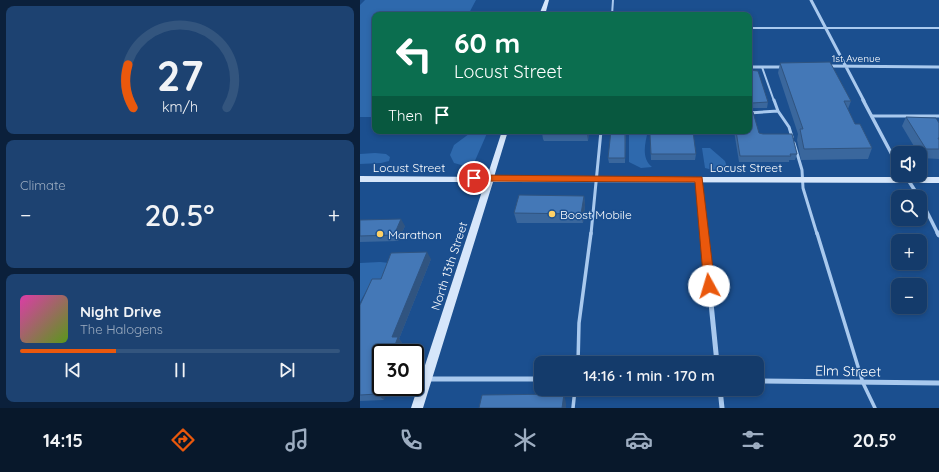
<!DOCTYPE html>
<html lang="en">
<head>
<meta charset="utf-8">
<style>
	:root { --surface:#143b6b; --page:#1d4271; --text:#f1f3f6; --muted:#9dadc1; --line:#33557e; --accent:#ea580c }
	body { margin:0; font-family:Quicksand,sans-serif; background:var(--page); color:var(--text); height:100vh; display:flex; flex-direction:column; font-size:15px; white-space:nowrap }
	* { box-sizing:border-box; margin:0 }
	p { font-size:13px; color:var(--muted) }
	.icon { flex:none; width:22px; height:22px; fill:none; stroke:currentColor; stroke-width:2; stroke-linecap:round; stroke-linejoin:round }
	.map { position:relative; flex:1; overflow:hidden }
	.drawer { display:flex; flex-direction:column; gap:6px; padding:6px; background:#0b203b; width:360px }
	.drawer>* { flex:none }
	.banner { position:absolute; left:12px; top:12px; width:380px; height:122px; border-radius:8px; box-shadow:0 2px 6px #0003,0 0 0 1px var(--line); background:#0b6e4f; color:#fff; overflow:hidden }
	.buttons { position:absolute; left:531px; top:146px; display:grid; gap:8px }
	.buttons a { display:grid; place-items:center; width:36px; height:36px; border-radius:8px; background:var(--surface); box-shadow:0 2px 6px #0003,0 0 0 1px var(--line); font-size:20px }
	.speed { position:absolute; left:12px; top:344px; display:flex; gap:8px; font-size:20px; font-weight:700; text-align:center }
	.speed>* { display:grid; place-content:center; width:52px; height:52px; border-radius:50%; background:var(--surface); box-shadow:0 2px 6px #0003,0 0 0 1px var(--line); line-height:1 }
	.speed .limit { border:2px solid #111; border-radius:6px; background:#fff; color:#111 }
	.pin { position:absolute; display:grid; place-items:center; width:34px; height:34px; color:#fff; margin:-17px; border:2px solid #fff; border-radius:50%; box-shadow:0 1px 4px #0007 }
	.me { position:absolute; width:44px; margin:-22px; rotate:354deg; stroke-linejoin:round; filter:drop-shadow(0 0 3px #0008) }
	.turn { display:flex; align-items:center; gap:14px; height:84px; padding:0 16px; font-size:18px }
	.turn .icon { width:52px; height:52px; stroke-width:2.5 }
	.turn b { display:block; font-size:28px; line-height:34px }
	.then { display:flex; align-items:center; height:38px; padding:0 16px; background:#0003; gap:8px; font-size:15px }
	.big { font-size:30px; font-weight:600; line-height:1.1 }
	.drawer .widget { flex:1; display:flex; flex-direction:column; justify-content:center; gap:6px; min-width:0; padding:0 14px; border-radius:8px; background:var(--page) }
	.drawer .dial { align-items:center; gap:0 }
	.dial svg { height:104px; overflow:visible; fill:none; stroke:var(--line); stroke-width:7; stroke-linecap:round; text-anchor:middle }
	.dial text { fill:var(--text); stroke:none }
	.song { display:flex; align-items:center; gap:12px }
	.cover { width:48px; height:48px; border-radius:6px; background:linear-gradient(135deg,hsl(320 70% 55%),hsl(90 70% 35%)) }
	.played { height:4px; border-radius:2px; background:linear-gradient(90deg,var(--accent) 30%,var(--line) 30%) }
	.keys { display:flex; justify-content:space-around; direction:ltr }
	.heat { display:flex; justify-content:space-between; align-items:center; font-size:22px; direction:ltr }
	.trip { position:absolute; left:174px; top:356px; width:230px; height:40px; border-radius:8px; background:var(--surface); box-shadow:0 2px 6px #0003,0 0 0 1px var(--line); font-weight:600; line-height:40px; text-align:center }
	.menu { display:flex; height:64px; justify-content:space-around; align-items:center; background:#08182b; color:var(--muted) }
	.menu .icon { width:28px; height:28px }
	.menu .active { color:var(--accent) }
	.menu b { font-size:18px; color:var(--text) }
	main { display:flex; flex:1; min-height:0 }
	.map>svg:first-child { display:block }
</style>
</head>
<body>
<main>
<section class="drawer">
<div class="widget dial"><svg viewBox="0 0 100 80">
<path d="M14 69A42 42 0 1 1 86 69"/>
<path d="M14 69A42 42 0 0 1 10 36" stroke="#ea580c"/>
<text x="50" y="56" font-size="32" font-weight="700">27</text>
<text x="50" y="72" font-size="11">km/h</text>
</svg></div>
<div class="widget"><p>Climate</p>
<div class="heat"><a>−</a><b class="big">20.5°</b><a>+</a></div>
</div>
<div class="widget">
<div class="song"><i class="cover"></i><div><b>Night Drive</b><p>The Halogens</p></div></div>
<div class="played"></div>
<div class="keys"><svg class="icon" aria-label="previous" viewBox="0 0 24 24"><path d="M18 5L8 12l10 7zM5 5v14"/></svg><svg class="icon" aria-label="pause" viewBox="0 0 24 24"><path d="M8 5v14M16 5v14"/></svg><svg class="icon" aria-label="next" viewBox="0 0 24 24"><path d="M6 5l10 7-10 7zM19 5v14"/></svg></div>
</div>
</section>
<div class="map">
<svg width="579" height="408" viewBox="0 0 579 408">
	<rect width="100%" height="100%" fill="#1b4f8f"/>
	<path fill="#2e69ad" d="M5 0H116L108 15H15V117H0V5Z
		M113 131H128L114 163 105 166 94 163 90 155 94 145Z
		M273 131H288C285 143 281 158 292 167L281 168 269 162V134Z
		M342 148H350L365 161 367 167 353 170 345 168Z
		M15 153 26 154 30 157 29 161 21 163 0 164V154Z
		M20 262 30 263 25 278 8 288 0 302V263Z"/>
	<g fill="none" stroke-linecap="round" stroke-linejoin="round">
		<path stroke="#a9c9ee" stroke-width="2" d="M252 15 253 0
			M389 28H579
			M402 67 414 101"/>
		<path stroke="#a9c9ee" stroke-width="3" d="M418 111 429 127 432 137
			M389 113 418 111 414 100
			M512 116H579
			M434 143 442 170 443 188 457 234
			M231 234 241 131"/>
		<path stroke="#a9c9ee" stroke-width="3.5" d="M457 233 503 383 515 408
			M218 363 219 323 231 233
			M213 408 215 389"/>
		<path stroke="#a9c9ee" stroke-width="3" d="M451 0 504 101
			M467 66 579 67
			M389 67H425"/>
		<path stroke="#a9c9ee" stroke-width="3.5" d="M503 100 538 166
			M545 175 559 197
			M339 179 344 234
			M560 198 578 234"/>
		<path stroke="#a9c9ee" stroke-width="5" d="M344 233 357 363
			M578 233 579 235
			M68 379H181
			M397 381 579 383
			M360 389 362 408"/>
		<path fill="#d6e6fa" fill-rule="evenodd" d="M185 0H189L185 15H179Z
			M142 131H148L134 177H579V183L133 182 63 408H51L125 182H0V176L127 177Z"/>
	</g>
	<path fill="#3a679d" d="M420 63 491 101 488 109 495 124 512 148 508 159 441 160 437 140 438 134 418 73Z
		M389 70 408 102 407 108H391L389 102Z
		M546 117 579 123V159L561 158 560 157V153H558L542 126Z
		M229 131 228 141H184L183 139 182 133Z
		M266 131 265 163H249L248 158Z
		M313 131H329L336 154 335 160H291L290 134H313Z
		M374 131H389L399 133 437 154 435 160H429V162H379Z
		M224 196 225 205 223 223H157L154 213Z
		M0 220 45 226 38 241 0 242Z
		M71 259 39 339 43 344 40 353H21L24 400 0 401V305L21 279Z"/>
	<path fill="#305480" d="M227 131H229L228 141 227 134Z
		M224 196 225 205 223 223 221 214Z
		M41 219 45 226 38 241 34 235Z
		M67 252 71 259 39 339 43 344 40 353H32V337Z
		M21 384V387H29L24 400 17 394Z
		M204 394 206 403V408H202Z"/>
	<path fill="#4478b7" stroke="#305480" d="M470 62 491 101H484L495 124H500L512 148 444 149 440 129H443L420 63Z
		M389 70 398 71 408 102 392 103 389 93Z
		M389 112H393L399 133 403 134H432L437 154H430L431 156H380L376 131H389Z
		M546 117 576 118 579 123V138H578L579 140V149H566Z
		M183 131H227V134H183L182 133Z
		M251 131H265V158H248Z
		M313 131H329L330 132H333L336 154H291L290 134H313Z
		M159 195 224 196 221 214 154 213Z
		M41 219 34 235 0 236V220Z
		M67 252 32 337H38L32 353H21V384L17 394 0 395V305L12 279H21L31 253Z
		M204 394 202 408H119L122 395Z"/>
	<path fill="#ea580c" stroke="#983908" d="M114 175 342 177 355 286 353 289H346L344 286 335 182 114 181 110 178Z"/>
	<g fill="#ffd166" stroke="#1b4f8f" stroke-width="1.5">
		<circle cx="192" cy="214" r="4"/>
		<circle cx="20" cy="234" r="4"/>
	</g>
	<g text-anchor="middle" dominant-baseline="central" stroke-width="3" stroke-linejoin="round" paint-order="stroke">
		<g font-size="10" fill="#fff" stroke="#1b4f8f">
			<text x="496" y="58">1st Avenue</text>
		</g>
		<g font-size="12" fill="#fff" stroke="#1b4f8f">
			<text x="49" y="167">Locust Street</text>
			<text x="386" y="167">Locust Street</text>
			<text transform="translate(89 266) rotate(-72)">North 13th Street</text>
		</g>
		<g font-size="12" fill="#fff" stroke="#1b4f8f" text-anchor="start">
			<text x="200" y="214">Boost Mobile</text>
			<text x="28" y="234">Marathon</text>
		</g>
		<g font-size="14" fill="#fff" stroke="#1b4f8f">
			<text transform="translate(488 371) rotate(1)">Elm Street</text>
		</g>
	</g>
</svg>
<div class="buttons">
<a><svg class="icon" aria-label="sound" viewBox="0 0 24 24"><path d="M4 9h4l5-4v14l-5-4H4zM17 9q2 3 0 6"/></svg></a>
<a><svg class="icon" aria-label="search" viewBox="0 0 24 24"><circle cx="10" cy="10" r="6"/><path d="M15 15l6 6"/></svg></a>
<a>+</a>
<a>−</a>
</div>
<div class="speed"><div class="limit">30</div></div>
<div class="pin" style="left:114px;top:178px;background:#d93025"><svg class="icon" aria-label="arrive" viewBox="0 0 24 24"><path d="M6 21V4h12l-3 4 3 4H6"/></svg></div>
<svg class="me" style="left:349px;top:286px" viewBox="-20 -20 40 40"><circle r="19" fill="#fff"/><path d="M0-13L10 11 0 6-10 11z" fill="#ea580c"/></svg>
<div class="trip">14:16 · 1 min · 170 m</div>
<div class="banner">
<div class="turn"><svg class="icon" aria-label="left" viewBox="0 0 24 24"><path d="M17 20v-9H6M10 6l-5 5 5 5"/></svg><div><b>60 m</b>Locust Street</div></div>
<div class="then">Then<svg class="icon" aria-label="arrive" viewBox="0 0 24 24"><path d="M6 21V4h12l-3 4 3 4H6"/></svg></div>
</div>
</div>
</main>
<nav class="menu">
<b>14:15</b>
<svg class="icon active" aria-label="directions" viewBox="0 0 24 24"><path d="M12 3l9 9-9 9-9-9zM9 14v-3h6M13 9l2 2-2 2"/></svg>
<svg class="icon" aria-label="music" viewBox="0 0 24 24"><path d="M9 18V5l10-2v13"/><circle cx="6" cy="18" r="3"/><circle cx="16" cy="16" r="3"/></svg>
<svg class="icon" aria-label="phone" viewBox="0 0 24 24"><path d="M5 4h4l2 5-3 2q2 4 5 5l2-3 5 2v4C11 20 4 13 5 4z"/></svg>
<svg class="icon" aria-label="climate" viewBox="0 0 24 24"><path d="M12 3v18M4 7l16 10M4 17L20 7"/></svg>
<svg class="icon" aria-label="car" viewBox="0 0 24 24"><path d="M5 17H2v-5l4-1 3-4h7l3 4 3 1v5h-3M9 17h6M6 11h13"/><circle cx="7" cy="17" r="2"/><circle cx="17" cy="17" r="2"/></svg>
<svg class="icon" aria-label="filters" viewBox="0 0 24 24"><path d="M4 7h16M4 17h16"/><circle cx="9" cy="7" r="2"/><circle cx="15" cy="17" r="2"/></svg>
<b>20.5°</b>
</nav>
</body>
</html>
